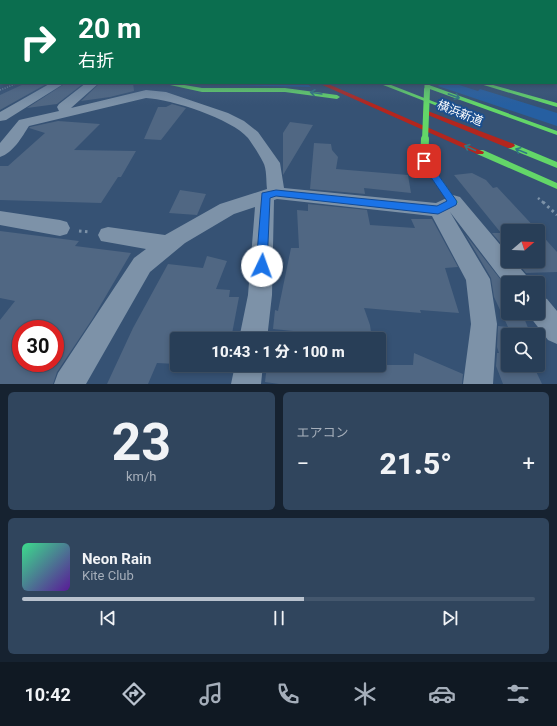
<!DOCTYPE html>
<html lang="ja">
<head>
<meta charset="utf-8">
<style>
	:root { --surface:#283e57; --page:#30455d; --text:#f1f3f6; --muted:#a5aeba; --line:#44576d; --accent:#b9c2ce }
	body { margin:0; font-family:Roboto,"Noto Sans JP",sans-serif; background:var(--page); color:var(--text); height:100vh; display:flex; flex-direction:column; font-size:15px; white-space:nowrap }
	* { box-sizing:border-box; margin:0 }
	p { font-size:13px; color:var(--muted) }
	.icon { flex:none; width:22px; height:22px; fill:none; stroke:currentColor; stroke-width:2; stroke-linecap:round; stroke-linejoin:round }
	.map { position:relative; height:384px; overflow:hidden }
	.details { display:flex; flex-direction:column; gap:8px; padding:8px; background:#162230; flex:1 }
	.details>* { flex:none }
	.guide { position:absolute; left:0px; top:0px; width:557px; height:84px; box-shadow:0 2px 6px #0003,0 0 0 1px var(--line); background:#0b6e4f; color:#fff; overflow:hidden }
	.needle { width:26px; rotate:71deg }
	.fabs { position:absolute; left:501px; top:224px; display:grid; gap:8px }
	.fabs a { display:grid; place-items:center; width:44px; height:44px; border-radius:4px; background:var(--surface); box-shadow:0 2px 6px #0003,0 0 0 1px var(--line); font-size:20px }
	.speed { position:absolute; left:12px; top:320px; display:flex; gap:8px; font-size:20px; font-weight:700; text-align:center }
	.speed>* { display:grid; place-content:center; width:52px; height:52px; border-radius:50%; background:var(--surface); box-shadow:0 2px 6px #0003,0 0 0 1px var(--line); line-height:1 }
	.speed .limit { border:6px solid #d22; background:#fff; color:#111 }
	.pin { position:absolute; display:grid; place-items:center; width:34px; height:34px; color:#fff; margin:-17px; border-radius:8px; box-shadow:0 2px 6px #0006 }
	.me { position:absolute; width:44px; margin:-22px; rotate:3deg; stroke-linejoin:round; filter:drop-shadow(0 0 3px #0008) }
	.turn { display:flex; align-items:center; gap:14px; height:84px; padding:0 12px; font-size:18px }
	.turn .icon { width:52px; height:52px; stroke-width:2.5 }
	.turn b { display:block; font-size:28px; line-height:34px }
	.big { font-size:30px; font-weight:800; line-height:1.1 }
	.details .card { flex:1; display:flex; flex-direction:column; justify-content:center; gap:6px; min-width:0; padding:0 14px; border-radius:6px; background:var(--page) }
	.details .dial { align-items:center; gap:0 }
	.dial b { font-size:52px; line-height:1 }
	.song { display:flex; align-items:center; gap:12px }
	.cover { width:48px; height:48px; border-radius:6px; background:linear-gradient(135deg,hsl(150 70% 55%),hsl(270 70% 35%)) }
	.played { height:4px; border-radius:2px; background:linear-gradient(90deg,var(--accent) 55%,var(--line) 55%) }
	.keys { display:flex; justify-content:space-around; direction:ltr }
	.heat { display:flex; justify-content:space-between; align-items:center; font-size:22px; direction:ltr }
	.details .tiles { flex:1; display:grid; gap:8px; grid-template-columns:1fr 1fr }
	.card:last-child { grid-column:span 2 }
	.trip { position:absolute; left:170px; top:332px; width:216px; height:40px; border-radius:4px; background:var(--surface); box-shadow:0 2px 6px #0003,0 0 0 1px var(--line); font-weight:800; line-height:40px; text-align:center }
	.dock { display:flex; height:64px; justify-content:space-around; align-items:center; background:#101923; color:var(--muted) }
	.dock .icon { width:28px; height:28px }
	.dock .active { color:var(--accent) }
	.dock b { font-size:18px; color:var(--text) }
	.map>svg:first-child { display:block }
</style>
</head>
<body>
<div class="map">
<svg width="557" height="384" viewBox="0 0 557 384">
	<rect width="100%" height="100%" fill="#365274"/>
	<path fill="#265fa1" d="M227 83H306L311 87 220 85Z
		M441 83H453L478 91 480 89 557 113V126L438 86Z"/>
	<path fill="#506783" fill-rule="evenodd" d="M26 83H48L0 110V95Z
		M66 83H84L57 104 27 108Z
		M100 83H133L134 91 110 97 81 101Z
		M172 104 186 108 161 140 144 139 158 107H166Z
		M58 121 100 124 74 150 136 151 121 177H118L101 203 0 200V166H8L45 133 29 128 30 127Z
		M290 122 313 125 283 175V133Z
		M314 143 331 144 332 150 338 157 336 169 408 175 411 193 364 188 365 194 310 189Z
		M472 173 486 180 493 188 497 187 538 231H508V252L492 233H501L454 175Z
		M180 190 206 194 197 215 169 213Z
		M308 204 367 210 370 225 415 228 411 219H432L458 267 445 268 459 313 420 310 421 313 364 308 370 325 372 339 273 329 275 310 278 311 291 248H299L297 210 308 211Z
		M0 231 79 241 75 246 131 253 93 318 57 372 53 384H0V320L15 301 0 298ZM21 329H55V363H21Z
		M538 231 557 252V272L526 273 516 261H538Z
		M465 234 508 289V313H522L531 335H508V365H533L542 384H503L496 366 497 353H499L497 347 498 326 508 327 494 297 491 278Z
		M207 256 227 261 216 289 230 290 229 297H239L231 339H177V364L157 363 148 384H107L133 328 168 264 203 268Z
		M414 353 463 374 462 384H279L265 382 267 365H413Z"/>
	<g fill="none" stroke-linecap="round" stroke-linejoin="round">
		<path stroke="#7d92a8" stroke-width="1.5" stroke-dasharray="1 1.5" stroke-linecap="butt" d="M0 90 18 83"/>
		<path stroke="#7d92a8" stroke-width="2.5" stroke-dasharray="2 3" stroke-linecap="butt" d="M538 198 544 203"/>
		<path stroke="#7d92a8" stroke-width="3" stroke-dasharray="2.5 3.5" stroke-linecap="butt" d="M543 202 557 215
			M79 231 89 232"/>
		<path fill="#7d92a8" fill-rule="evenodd" d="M556 55H557V62H556Z
			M0 60H1V66H0Z
			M556 71H557V78H556Z
			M51 83H65L6 120 0 121V112Z
			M86 83H99L71 108 146 90 166 92 228 113 244 121 258 132 280 163 284 188 436 203 453 195 460 197 508 254V261H514L526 275 530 283H508V288L450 212 490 279 497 324 493 384H463L471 324 466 280 432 216 277 199 274 200 272 295 267 339H239L248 295 255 207 234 214 185 243 150 272 86 384H54L58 373 134 258 146 249 101 241 98 235 101 229 108 227 165 235 220 204 267 189C266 181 267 169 263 162 259 154 253 145 248 138 232 119 171 99 146 98L29 126C22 137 13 153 0 157V143L19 120 59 111 57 107 59 104Z
			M0 211 60 220 67 222 70 228 67 234 60 236 0 225Z
			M538 296 547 299 557 311V344L548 340 527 313H538Z
			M235 365H263L261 384H231Z"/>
		<path fill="#63d668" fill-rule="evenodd" d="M161 83H173L202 88H285L337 95 340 97 337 99 285 92H202Z
			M378 83H386L450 108 445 109Z
			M477 83H486L557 103V107Z
			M429 85 557 131V135L427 88 426 87Z
			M508 144H514L557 162V168L508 148Z
			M477 150H483L557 183V189L477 154 476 152Z
			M421 159H427L456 200 458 202 456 204H450L420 161Z"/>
		<path fill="#b3261e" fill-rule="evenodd" d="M318 83H326L484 152 483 154H477Z
			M425 110 514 144 515 146 511 148H508L423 113V111Z"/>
		<path stroke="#63d668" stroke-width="5" d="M427 91V83"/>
		<path stroke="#63d668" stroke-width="6" d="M425 140 427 90"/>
		<path stroke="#63d668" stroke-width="8" d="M424 161 425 139"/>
	</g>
	<defs><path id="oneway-shaft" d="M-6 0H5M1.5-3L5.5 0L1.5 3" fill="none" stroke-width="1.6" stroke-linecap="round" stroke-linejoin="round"/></defs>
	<g stroke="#317883">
		<use href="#oneway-shaft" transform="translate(316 93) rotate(-171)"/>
		<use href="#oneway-shaft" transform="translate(454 96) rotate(20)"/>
		<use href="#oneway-shaft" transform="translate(470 148) rotate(-156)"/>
		<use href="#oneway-shaft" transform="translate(521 151) rotate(-158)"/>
	</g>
	<linearGradient id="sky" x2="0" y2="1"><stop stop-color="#1e2d40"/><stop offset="0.49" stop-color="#4c6688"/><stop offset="1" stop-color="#4c6688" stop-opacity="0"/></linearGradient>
	<rect width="557" height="105" fill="url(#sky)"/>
	<path fill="#1a73e8" stroke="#114b97" d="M424 158 427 159 456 200 457 202 456 205 438 214 276 196 270 198 267 266 266 270 262 271 257 270 256 266 262 193 276 190 437 206 447 201 420 161Z"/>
	<g text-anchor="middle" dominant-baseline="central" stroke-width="4" stroke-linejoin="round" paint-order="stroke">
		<g font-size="12" fill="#fff" stroke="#1b4f8f">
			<text transform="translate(460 113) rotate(22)">横浜新道</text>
		</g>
	</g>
</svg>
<div class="fabs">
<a><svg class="needle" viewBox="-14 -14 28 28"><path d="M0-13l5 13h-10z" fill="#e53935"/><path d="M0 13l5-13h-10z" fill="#a5aeba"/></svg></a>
<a><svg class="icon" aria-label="sound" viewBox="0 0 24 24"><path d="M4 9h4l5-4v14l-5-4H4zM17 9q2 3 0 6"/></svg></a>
<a><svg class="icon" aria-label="search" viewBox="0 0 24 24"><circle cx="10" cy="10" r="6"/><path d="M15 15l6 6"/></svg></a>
</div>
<div class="speed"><div class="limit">30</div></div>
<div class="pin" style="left:424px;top:161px;background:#d93025"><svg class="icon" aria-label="arrive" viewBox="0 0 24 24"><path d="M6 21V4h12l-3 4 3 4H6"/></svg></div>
<svg class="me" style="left:262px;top:266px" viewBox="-20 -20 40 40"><circle r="19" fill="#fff"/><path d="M0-13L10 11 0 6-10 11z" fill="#1a73e8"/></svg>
<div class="trip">10:43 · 1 分 · 100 m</div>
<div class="guide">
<div class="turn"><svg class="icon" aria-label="right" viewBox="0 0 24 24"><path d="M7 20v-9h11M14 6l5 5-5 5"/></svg><div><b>20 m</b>右折</div></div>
</div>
</div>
<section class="details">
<div class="tiles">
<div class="card dial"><b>23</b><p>km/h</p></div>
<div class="card"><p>エアコン</p>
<div class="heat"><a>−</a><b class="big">21.5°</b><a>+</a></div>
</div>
<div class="card">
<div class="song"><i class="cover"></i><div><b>Neon Rain</b><p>Kite Club</p></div></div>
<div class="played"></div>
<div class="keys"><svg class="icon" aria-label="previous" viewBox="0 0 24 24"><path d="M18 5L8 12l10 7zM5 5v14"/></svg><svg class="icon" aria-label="pause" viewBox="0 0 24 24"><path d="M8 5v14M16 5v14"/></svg><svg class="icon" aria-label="next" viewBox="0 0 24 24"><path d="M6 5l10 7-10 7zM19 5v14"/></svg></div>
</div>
</div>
</section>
<nav class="dock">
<b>10:42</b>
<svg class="icon active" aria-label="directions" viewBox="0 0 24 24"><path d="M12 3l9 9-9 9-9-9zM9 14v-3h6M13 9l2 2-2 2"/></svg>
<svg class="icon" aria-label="music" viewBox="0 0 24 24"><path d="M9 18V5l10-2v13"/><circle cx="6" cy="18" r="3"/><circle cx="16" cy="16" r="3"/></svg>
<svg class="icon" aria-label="phone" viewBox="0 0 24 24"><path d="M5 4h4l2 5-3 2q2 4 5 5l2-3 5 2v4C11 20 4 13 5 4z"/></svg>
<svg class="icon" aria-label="climate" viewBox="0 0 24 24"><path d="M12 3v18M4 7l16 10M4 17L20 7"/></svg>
<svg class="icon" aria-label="car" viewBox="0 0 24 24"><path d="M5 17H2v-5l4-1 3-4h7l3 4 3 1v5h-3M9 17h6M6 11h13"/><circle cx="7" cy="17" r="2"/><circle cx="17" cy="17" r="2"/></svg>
<svg class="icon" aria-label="filters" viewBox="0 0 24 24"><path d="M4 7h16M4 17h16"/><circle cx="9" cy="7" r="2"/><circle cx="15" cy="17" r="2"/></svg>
</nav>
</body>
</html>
